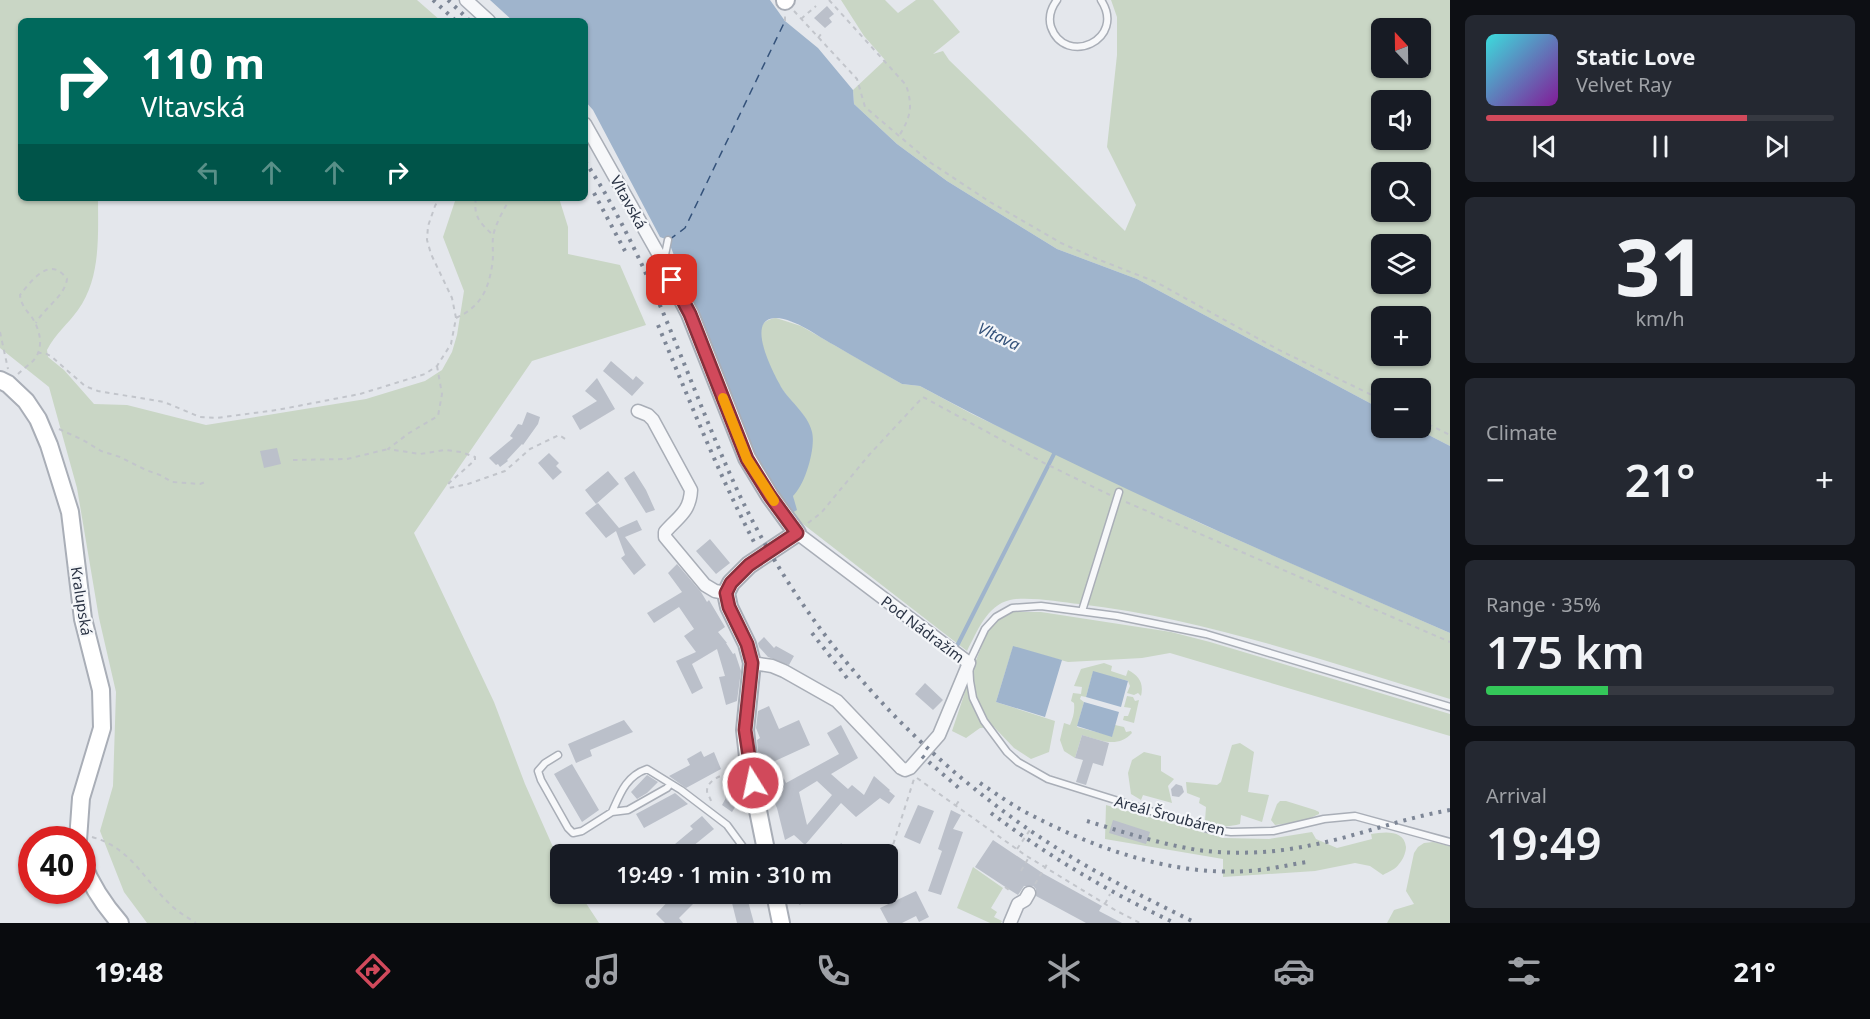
<!DOCTYPE html>
<html lang="en">
<head>
<meta charset="utf-8">
<style>
	:root { --surface:#171b24; --page:#242831; --text:#f1f3f6; --muted:#9ea1a6; --line:#363941; --accent:#d1495b }
	body { margin:0; font-family:"Noto Sans",sans-serif; background:var(--page); color:var(--text); height:100vh; display:flex; flex-direction:column; font-size:22px; white-space:nowrap }
	* { box-sizing:border-box; margin:0 }
	p { font-size:20px; color:var(--muted) }
	.icon { flex:none; width:33px; height:33px; fill:none; stroke:currentColor; stroke-width:2; stroke-linecap:round; stroke-linejoin:round }
	.map { position:relative; flex:1; overflow:hidden }
	.sheet { display:flex; flex-direction:column; gap:15px; padding:15px; background:#0d0f14; width:420px }
	.sheet>* { flex:none }
	.guide { position:absolute; left:18px; top:18px; width:570px; height:183px; border-radius:9px; box-shadow:0 2px 4px #0004; background:#00695c; color:#fff; overflow:hidden }
	.needle { width:39px; rotate:338deg }
	.tools { position:absolute; left:1371px; top:18px; display:grid; gap:12px }
	.tools a { display:grid; place-items:center; width:60px; height:60px; border-radius:9px; background:var(--surface); box-shadow:0 2px 4px #0004; font-size:30px }
	.speed { position:absolute; left:18px; top:826px; display:flex; gap:12px; font-size:30px; font-weight:700; text-align:center }
	.speed>* { display:grid; place-content:center; width:78px; height:78px; border-radius:50%; background:var(--surface); box-shadow:0 2px 4px #0004; line-height:1 }
	.speed .limit { border:9px solid #d22; background:#fff; color:#111 }
	.pin { position:absolute; display:grid; place-items:center; width:51px; height:51px; color:#fff; margin:-26px; border-radius:12px; box-shadow:0 3px 9px #0006 }
	.me { position:absolute; width:66px; margin:-33px; rotate:350deg; stroke-linejoin:round; filter:drop-shadow(0 0 4px #0008) }
	.turn { display:flex; align-items:center; gap:21px; height:126px; padding:0 24px; font-size:27px }
	.turn .icon { width:78px; height:78px; stroke-width:2.5 }
	.turn b { display:block; font-size:42px; line-height:51px }
	.lanes { display:flex; align-items:center; height:57px; padding:0 24px; background:#0003; justify-content:center; gap:30px; direction:ltr }
	.lanes .off { opacity:.35 }
	.big { font-size:45px; font-weight:600; line-height:1.1 }
	.sheet .widget { flex:1; display:flex; flex-direction:column; justify-content:center; gap:9px; min-width:0; padding:0 21px; border-radius:9px; background:var(--page) }
	.sheet .dial { align-items:center; gap:0 }
	.dial b { font-size:78px; line-height:1 }
	.song { display:flex; align-items:center; gap:18px }
	.cover { width:72px; height:72px; border-radius:9px; background:linear-gradient(135deg,hsl(180 70% 55%),hsl(290 70% 35%)) }
	.played { height:6px; border-radius:3px; background:linear-gradient(90deg,var(--accent) 75%,var(--line) 75%) }
	.keys { display:flex; justify-content:space-around; direction:ltr }
	.heat { display:flex; justify-content:space-between; align-items:center; font-size:33px; direction:ltr }
	.charge { height:9px; border-radius:4px; background:linear-gradient(90deg,#34c759 35%,var(--line) 0) }
	.trip { position:absolute; left:550px; top:844px; width:348px; height:60px; border-radius:9px; background:var(--surface); box-shadow:0 2px 4px #0004; font-weight:600; line-height:60px; text-align:center }
	.menu { display:flex; height:96px; justify-content:space-around; align-items:center; background:#090b0e; color:var(--muted) }
	.menu .icon { width:42px; height:42px }
	.menu .on { color:var(--accent) }
	.menu b { font-size:27px; color:var(--text) }
	main { display:flex; flex:1; min-height:0 }
	.map>svg:first-child { display:block }
</style>
</head>
<body>
<main>
<div class="map">
<svg width="1450" height="923" viewBox="0 0 1450 923">
	<rect width="100%" height="100%" fill="#e4e7ec"/>
	<path fill="#c9d6c5" fill-rule="evenodd" d="M0 0H417L441 21H21V198H98C98 236 101 278 78 310 68 324 55 334 47 350L48 357 64 370 94 404 127 405 206 425 366 399 425 381 442 370 452 352 457 335 464 291 443 237 456 198H559L568 227V254L620 265 646 325 532 361 414 533 494 702 525 784 561 865V894H580L599 923H147L124 892 100 831 113 786 116 692 99 618 77 488 49 387 0 348Z
		M841 0H885L898 13 916 0H933L960 32 933 54 943 51 949 60 1125 231 1136 205 1107 147 1117 55V17L1111 0H1450V446L1415 428H1420V388H1382L1381 409 1137 279 1057 249 947 181 897 144 854 104 853 90 885 60 864 36ZM1382 28H1420V68H1382ZM1382 100H1420V140H1382ZM1382 172H1420V212H1382ZM1382 244H1420V284H1382ZM1382 316H1420V356H1382Z
		M776 318 801 326 902 384 920 386 972 414 1202 524 1450 633V699C1328 662 1206 619 1079 604 1061 602 1027 596 1010 600 987 605 977 632 967 651L790 514 794 504 793 496 804 416C796 406 787 397 780 386 773 375 757 340 761 328 763 321 770 319 776 318Z
		M1013 612H1041L1171 632 1210 642 1450 714V736L1170 653 1142 658 1068 662 1013 647 996 702 1055 721 1049 752 1031 759 1014 748 994 727 980 728 966 738 952 731 974 665 988 631 998 620Z
		M1104 663 1112 666 1111 671 1126 676 1128 670C1139 676 1144 683 1141 696L1138 693 1134 695 1127 693 1130 686 1128 681 1093 672 1086 697 1081 696 1080 699 1084 702 1077 727 1112 736 1115 725 1124 727 1126 732 1131 731 1132 733C1118 749 1099 740 1082 735L1075 758 1064 751 1060 740 1064 723 1070 725C1073 718 1075 711 1074 703L1071 701 1073 693 1081 694 1082 687 1074 686 1081 669Z
		M1127 696 1133 697 1135 701 1139 700 1134 723 1123 720 1124 716H1128L1131 708 1124 707Z
		M1240 743 1254 752 1248 792 1269 795 1262 822 1241 815 1240 824C1226 828 1218 826 1205 821L1206 807 1199 803 1200 798 1187 793 1186 782 1217 785 1221 782 1232 745Z
		M1144 752 1161 756V771L1174 779 1168 786 1172 803 1143 795 1141 800 1131 794 1128 773 1132 760Z
		M1280 801H1286L1315 810 1319 812V814L1304 821 1275 825 1271 820 1277 804Z
		M1106 805 1224 838 1269 839 1312 832 1316 839 1337 848 1372 839 1371 834C1384 832 1404 829 1406 847 1406 852 1403 860 1399 864 1396 869 1388 872 1383 875L1370 866 1355 863 1315 871 1223 877V859L1105 839Z
		M1433 842 1450 846V923H1387L1394 910 1414 904 1406 891 1414 853 1418 847 1424 843Z
		M973 867 1003 888 991 908 997 912 994 917 1002 921 1001 923H990L957 908Z"/>
	<path fill="#9fb4cc" d="M490 0H770L785 21 818 48 853 90 854 104 897 144 947 181 1057 249 1137 279 1381 409 1382 428H1415L1450 446V633C1271 555 1092 478 920 386L902 384C879 371 856 358 834 345 817 336 796 319 776 318 745 318 772 370 779 383 787 400 808 413 812 432 816 448 805 485 793 496L797 510 790 514 749 447 668 240 660 237 593 110 585 101V21H513Z
		M1013 646 1062 660 1045 717 996 702Z
		M1093 671 1128 681 1121 707 1086 697Z
		M1084 702 1119 712 1112 737 1077 726Z"/>
	<g fill="none" stroke-linecap="round" stroke-linejoin="round">
		<path stroke="#9fb4cc" stroke-width="4" d="M958 644 1054 454"/>
		<path stroke="#34527a" stroke-width="1.5" stroke-dasharray="8 6" stroke-linecap="butt" d="M669 240 685 228 785 21"/>
	</g>
	<path fill="#bbc0ca" fill-rule="evenodd" d="M827 6 834 14 829 18 832 22 825 28 814 18Z
		M611 361 633 380 636 376 644 383 632 396 603 371Z
		M597 378 615 409 580 430 572 416 597 401 585 391Z
		M527 412 540 417 538 424 523 445 522 444 507 460 508 461 500 467 498 464 496 465 489 458 513 438 510 436 518 424 522 425Z
		M277 448 281 464 264 468 260 451Z
		M549 453 559 463 556 466 562 472 553 480 538 463Z
		M608 471 619 484 596 504 585 490Z
		M634 471 646 490 655 510 646 513 624 478Z
		M598 503 619 528 637 520 642 530 625 537 646 565 634 575 621 558 625 555 616 531 606 538 585 513Z
		M710 539 730 563 716 574 696 551Z
		M677 564 701 592 707 602 709 600 725 627 718 632 727 643H726L733 654 735 653 741 671 737 701 726 705 719 677 725 676 717 649 692 664 703 688 692 694 676 661 696 652 684 636 694 629 679 607 654 623 647 613 682 592 668 573Z
		M764 637 774 648 776 646 794 656 789 665 768 657 759 647 758 643Z
		M925 683 943 700 933 710 915 694Z
		M769 706 779 729 799 720 810 745 775 761 786 783 839 754 827 733 841 725 858 758 831 774 848 789 852 785 864 795 874 776 890 790 889 791 895 796 889 804 880 798 856 817 841 803 805 845 794 835 785 840 777 808 762 777 765 776 759 762 757 740 760 738 756 728 758 711ZM817 781 832 795 807 825 799 792Z
		M624 720 633 732 590 750 592 756 576 763 568 744Z
		M1082 735 1109 743 1103 766 1093 763 1086 785 1076 782 1083 760 1075 758Z
		M701 751 704 757 714 752 721 769 686 788 669 776 690 765 687 759Z
		M572 764 599 810 582 822 554 774Z
		M647 775 658 782 647 793 637 799 631 792Z
		M742 784 744 793 732 812 722 805 727 796Z
		M1176 784 1182 786 1184 792 1179 797 1172 796 1171 789Z
		M675 793 688 804 644 828 636 814Z
		M918 805 934 811 920 844 904 837Z
		M951 810 961 815 953 829 963 832 941 895 928 891 942 851 938 849Z
		M702 816 714 829 682 855H674L669 849 693 829 690 826Z
		M1113 820 1150 832 1146 844 1109 833Z
		M993 840 1044 874 1102 906 1099 911 1122 923H1086L1036 896V889L1033 886H1024L1018 895 1010 890 975 867Z
		M841 843 856 855H832Z
		M916 891 929 917 919 922 916 916 902 923H888L880 908Z
		M675 894H703L679 918 683 923H665L656 914Z
		M735 894H746L754 923H737L730 895Z
		M797 894H810L800 905 792 899Z"/>
	<g fill="none" stroke-linecap="round" stroke-linejoin="round">
		<g stroke="#a9aeb7" stroke-width="9">
			<path id="lane" d="M1057 0C1051 8 1048 17 1051 27 1065 67 1127 40 1101 0
				M664 260 668 240
				M1082 611 1119 492
				M1450 707 1206 634 1117 616 1041 606 1012 608 996 617 985 629 969 663 970 681 973 698 984 721 1007 752 1018 762 1048 779 1208 829 1231 832 1273 831 1324 819 1355 816 1450 842
				M558 755 545 763 538 771 541 780 568 828 573 833 582 831 612 812 628 810 667 788 670 784
				M612 812C620 794 626 776 647 769L681 790 727 825 749 855"/>
		</g>
		<g stroke="#a9aeb7" stroke-width="15">
			<path id="street" d="M466 0 489 21
				M585 124 664 264
				M638 411 648 415 653 420 691 490C690 512 678 517 665 532V537L705 585 715 591 726 593
				M752 663 772 666 784 671 837 701 901 768 905 770 910 768 939 735 969 663 797 533
				M1010 923 1018 904 1025 900 1029 893"/>
		</g>
		<g stroke="#a9aeb7" stroke-width="20">
			<path id="secondary" d="M785 1 786 0
				M664 264 690 314 747 458 770 496 797 533 749 565 731 583 726 593 729 607 747 644 752 663 745 730 749 766 767 855
				M0 380 8 384 26 401 38 419 49 445 70 512 83 619 101 690 102 728 81 798 78 840
				M82 862C91 885 104 905 120 923
				M775 894 781 923"/>
		</g>
		<path stroke="#c2c5cb" stroke-width="2" stroke-dasharray="4.5 4.5" stroke-linecap="butt" d="M829 0 906 85C913 107 911 116 899 136
			M794 11 857 79 865 107 931 163 990 202 1061 243 1097 259 1156 282 1277 349 1382 400
			M801 19 816 6
			M785 21V13
			M818 38 822 33
			M476 198C473 216 480 223 493 235
			M543 198 545 201
			M456 318C480 307 488 291 492 266 494 256 492 246 493 237 494 227 505 206 511 198
			M0 332 8 369
			M37 353H45L52 357 85 386 98 391 164 402 200 417 216 418 277 410 360 394 425 374 437 366 451 344 456 318 452 298 431 254 427 240 428 226 435 206 439 198
			M437 366 442 394 438 416 409 433 388 449 420 454 445 450 461 452 475 457V460L449 483V488L468 484 505 471 530 449 559 435 567 440
			M18 374C23 369 29 365 33 361 45 348 40 329 31 316 25 309 21 304 20 295 32 280 50 255 67 279 65 296 44 308 36 323
			M1420 420 1450 435
			M59 429 83 440 101 451 120 457 146 470 160 475 172 482 200 484 208 481
			M293 460 347 459 388 449
			M1126 502 1450 642
			M808 523 821 513 869 455 923 397 1046 464 1110 495
			M917 778 1025 855 1115 910 1140 923
			M711 801C710 797 707 794 707 791 707 778 727 774 736 770
			M956 805 961 798
			M92 837C132 848 144 881 173 907 180 913 188 918 196 923
			M1017 849 1032 827
			M888 870 891 866 893 845 914 779
			M1021 871 1029 857
			M1035 884 1049 861
			M1005 887 1012 892
			M1105 904 1110 894"/>
		<use href="#lane" stroke="#f7f8fa" stroke-width="6"/>
		<use href="#street" stroke="#f7f8fa" stroke-width="12"/>
		<use href="#secondary" stroke="#fff" stroke-width="16"/>
		<path stroke="#7d8696" stroke-width="4" stroke-dasharray="3 6" stroke-linecap="butt" d="M433 0 456 21
			M448 0 470 21
			M585 161C594 175 603 189 611 204 663 297 695 400 740 496 805 631 905 743 1028 829 1081 866 1139 895 1196 923
			M594 193 625 251
			M658 325C689 399 718 473 755 544
			M812 633 847 678
			M922 756 960 789
			M980 783C998 795 1016 808 1035 817 1099 850 1175 876 1248 871 1268 870 1287 865 1307 862
			M991 813C1048 856 1110 893 1175 923
			M1087 821C1123 832 1160 844 1198 850 1234 855 1276 853 1312 845 1358 836 1403 818 1450 810"/>
	</g>
	<g fill="none" stroke-linecap="round" stroke-linejoin="round">
		<g stroke="#882f3b" stroke-width="15">
			<path id="route" d="M672 280 690 314 747 459 770 496 797 533 749 565 731 583 726 593 729 607 747 644 752 663 745 730 753 783"/>
		</g>
		<use href="#route" stroke="#d1495b" stroke-width="10"/>
		<path stroke="#f59e0b" stroke-width="10" d="M723 398 747 459 774 501"/>
	</g>
	<g text-anchor="middle" dominant-baseline="central" stroke-width="4.5" stroke-linejoin="round" paint-order="stroke">
		<g font-size="15" fill="#2b3445" stroke="#f4f6f9">
			<text transform="translate(629 202) rotate(61)">Vltavská</text>
			<text transform="translate(82 601) rotate(81)">Kralupská</text>
			<text transform="translate(923 629) rotate(37)">Pod Nádražím</text>
			<text transform="translate(1170 815) rotate(15)">Areál Šroubáren</text>
		</g>
		<g font-size="16" font-style="italic" fill="#34527a" stroke="#f4f6f9">
			<text transform="translate(999 336) rotate(25)">Vltava</text>
		</g>
	</g>
</svg>
<div class="tools">
<a><svg class="needle" viewBox="-14 -14 28 28"><path d="M0-13l5 13h-10z" fill="#e53935"/><path d="M0 13l5-13h-10z" fill="#9ea1a6"/></svg></a>
<a><svg class="icon" aria-label="sound" viewBox="0 0 24 24"><path d="M4 9h4l5-4v14l-5-4H4zM17 9q2 3 0 6"/></svg></a>
<a><svg class="icon" aria-label="search" viewBox="0 0 24 24"><circle cx="10" cy="10" r="6"/><path d="M15 15l6 6"/></svg></a>
<a><svg class="icon" aria-label="layers" viewBox="0 0 24 24"><path d="M12 4l9 5-9 5-9-5zM3 14l9 5 9-5"/></svg></a>
<a>+</a>
<a>−</a>
</div>
<div class="speed"><div class="limit">40</div></div>
<div class="pin" style="left:672px;top:280px;background:#d93025"><svg class="icon" aria-label="arrive" viewBox="0 0 24 24"><path d="M6 21V4h12l-3 4 3 4H6"/></svg></div>
<svg class="me" style="left:753px;top:783px" viewBox="-20 -20 40 40"><circle r="17" fill="#d1495b" stroke="#fff" stroke-width="3"/><path d="M0-11L8 9 0 5-8 9z" fill="#fff"/></svg>
<div class="trip">19:49 · 1 min · 310 m</div>
<div class="guide">
<div class="turn"><svg class="icon" aria-label="right" viewBox="0 0 24 24"><path d="M7 20v-9h11M14 6l5 5-5 5"/></svg><div><b>110 m</b>Vltavská</div></div>
<div class="lanes"><svg class="icon off" aria-label="left" viewBox="0 0 24 24"><path d="M17 20v-9H6M10 6l-5 5 5 5"/></svg><svg class="icon off" aria-label="ahead" viewBox="0 0 24 24"><path d="M12 20V5M6 11l6-6 6 6"/></svg><svg class="icon off" aria-label="ahead" viewBox="0 0 24 24"><path d="M12 20V5M6 11l6-6 6 6"/></svg><svg class="icon" aria-label="right" viewBox="0 0 24 24"><path d="M7 20v-9h11M14 6l5 5-5 5"/></svg></div>
</div>
</div>
<section class="sheet">
<div class="widget">
<div class="song"><i class="cover"></i><div><b>Static Love</b><p>Velvet Ray</p></div></div>
<div class="played"></div>
<div class="keys"><svg class="icon" aria-label="previous" viewBox="0 0 24 24"><path d="M18 5L8 12l10 7zM5 5v14"/></svg><svg class="icon" aria-label="pause" viewBox="0 0 24 24"><path d="M8 5v14M16 5v14"/></svg><svg class="icon" aria-label="next" viewBox="0 0 24 24"><path d="M6 5l10 7-10 7zM19 5v14"/></svg></div>
</div>
<div class="widget dial"><b>31</b><p>km/h</p></div>
<div class="widget"><p>Climate</p>
<div class="heat"><a>−</a><b class="big">21°</b><a>+</a></div>
</div>
<div class="widget"><p>Range · 35%</p><b class="big">175 km</b><div class="charge"></div></div>
<div class="widget"><p>Arrival</p><b class="big">19:49</b></div>
</section>
</main>
<nav class="menu">
<b>19:48</b>
<svg class="icon on" aria-label="directions" viewBox="0 0 24 24"><path d="M12 3l9 9-9 9-9-9zM9 14v-3h6M13 9l2 2-2 2"/></svg>
<svg class="icon" aria-label="music" viewBox="0 0 24 24"><path d="M9 18V5l10-2v13"/><circle cx="6" cy="18" r="3"/><circle cx="16" cy="16" r="3"/></svg>
<svg class="icon" aria-label="phone" viewBox="0 0 24 24"><path d="M5 4h4l2 5-3 2q2 4 5 5l2-3 5 2v4C11 20 4 13 5 4z"/></svg>
<svg class="icon" aria-label="climate" viewBox="0 0 24 24"><path d="M12 3v18M4 7l16 10M4 17L20 7"/></svg>
<svg class="icon" aria-label="car" viewBox="0 0 24 24"><path d="M5 17H2v-5l4-1 3-4h7l3 4 3 1v5h-3M9 17h6M6 11h13"/><circle cx="7" cy="17" r="2"/><circle cx="17" cy="17" r="2"/></svg>
<svg class="icon" aria-label="filters" viewBox="0 0 24 24"><path d="M4 7h16M4 17h16"/><circle cx="9" cy="7" r="2"/><circle cx="15" cy="17" r="2"/></svg>
<b>21°</b>
</nav>
</body>
</html>
